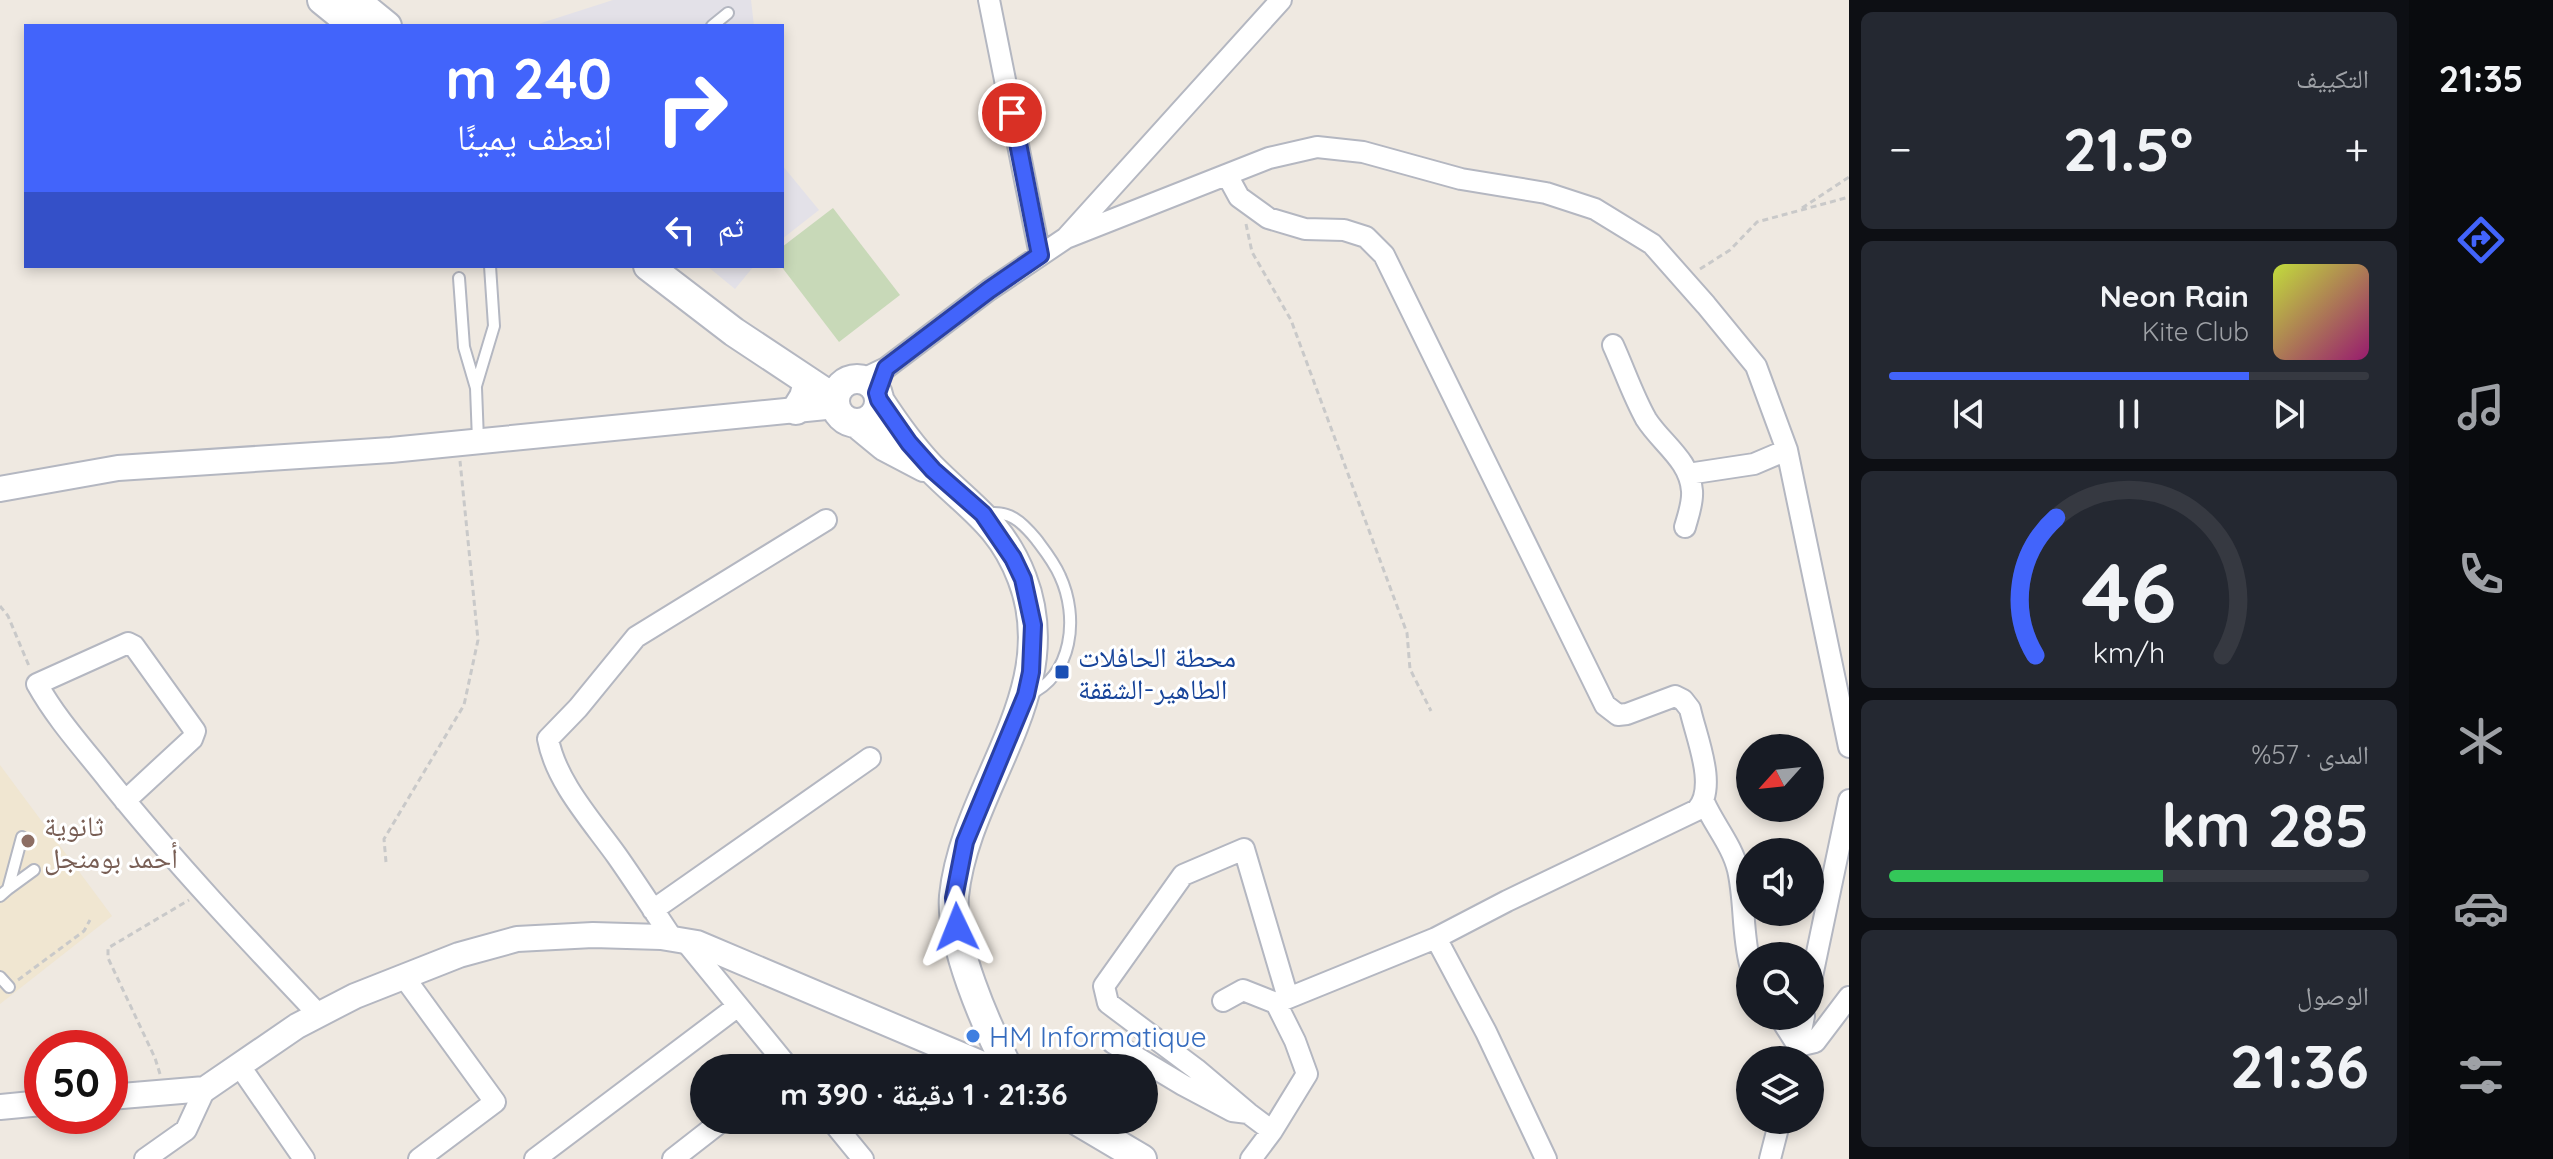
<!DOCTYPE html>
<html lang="ar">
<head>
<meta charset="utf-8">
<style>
	:root { --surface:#171b24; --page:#242831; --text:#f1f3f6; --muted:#9ea1a6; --line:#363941; --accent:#4264fb }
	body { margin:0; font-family:Quicksand,"Noto Naskh Arabic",sans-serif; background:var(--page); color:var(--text); direction:rtl; height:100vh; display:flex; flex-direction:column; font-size:30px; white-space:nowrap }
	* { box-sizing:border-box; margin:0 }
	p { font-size:26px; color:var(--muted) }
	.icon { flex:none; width:44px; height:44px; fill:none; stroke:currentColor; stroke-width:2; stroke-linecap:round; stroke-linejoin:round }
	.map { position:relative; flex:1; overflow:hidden; direction:ltr }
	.side { display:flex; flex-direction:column; gap:12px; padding:12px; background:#0d0f14; width:560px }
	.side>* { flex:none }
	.top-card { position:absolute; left:24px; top:24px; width:760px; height:244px; border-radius:0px; box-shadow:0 4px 12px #0003; direction:rtl; background:#4264fb; color:#fff; overflow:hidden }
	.needle { width:52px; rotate:243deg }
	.tools { position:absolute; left:1736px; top:734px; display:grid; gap:16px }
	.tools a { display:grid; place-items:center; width:88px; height:88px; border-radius:50%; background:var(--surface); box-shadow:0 4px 12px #0003; font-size:40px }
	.speed { position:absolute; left:24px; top:1030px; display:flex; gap:16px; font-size:40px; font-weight:700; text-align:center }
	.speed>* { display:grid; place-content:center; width:104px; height:104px; border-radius:50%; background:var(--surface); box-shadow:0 4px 12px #0003; line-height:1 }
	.speed .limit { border:12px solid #d22; background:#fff; color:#111 }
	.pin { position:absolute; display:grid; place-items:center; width:68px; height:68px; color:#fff; margin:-34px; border:4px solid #fff; border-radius:50%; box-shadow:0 2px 8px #0007 }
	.me { position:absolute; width:88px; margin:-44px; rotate:358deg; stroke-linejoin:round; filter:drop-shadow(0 0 6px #0008) }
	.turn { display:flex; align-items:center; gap:28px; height:168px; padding:0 40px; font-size:36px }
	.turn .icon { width:104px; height:104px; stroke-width:2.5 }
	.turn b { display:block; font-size:56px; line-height:68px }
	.then { display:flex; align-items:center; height:76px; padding:0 40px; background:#0003; gap:16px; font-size:30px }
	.big { font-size:60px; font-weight:800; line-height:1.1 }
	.side .card { flex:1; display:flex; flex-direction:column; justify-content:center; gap:12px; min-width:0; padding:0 28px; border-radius:12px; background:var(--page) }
	.side .dial { align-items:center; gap:0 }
	.dial svg { height:208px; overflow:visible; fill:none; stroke:var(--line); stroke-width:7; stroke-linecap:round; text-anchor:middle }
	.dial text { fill:var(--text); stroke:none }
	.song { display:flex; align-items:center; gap:24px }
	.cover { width:96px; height:96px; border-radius:12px; background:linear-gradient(135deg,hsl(70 70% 55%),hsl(320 70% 35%)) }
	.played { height:8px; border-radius:4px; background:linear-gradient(90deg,var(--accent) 75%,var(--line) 75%) }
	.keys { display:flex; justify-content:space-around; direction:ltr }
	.heat { display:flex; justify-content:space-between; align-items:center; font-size:44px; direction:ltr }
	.charge { height:12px; border-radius:6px; background:linear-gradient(90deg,#34c759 57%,var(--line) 0) }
	.trip { position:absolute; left:690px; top:1054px; width:468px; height:80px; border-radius:40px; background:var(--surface); box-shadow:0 4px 12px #0003; font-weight:800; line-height:80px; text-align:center; direction:rtl }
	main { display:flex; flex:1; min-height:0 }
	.dock { display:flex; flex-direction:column; width:144px; justify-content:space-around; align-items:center; background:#090b0e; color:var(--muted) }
	.dock .icon { width:56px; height:56px }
	.dock .active { color:var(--accent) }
	.dock b { font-size:36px; color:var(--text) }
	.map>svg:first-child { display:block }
</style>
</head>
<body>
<main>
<nav class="dock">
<b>21:35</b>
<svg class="icon active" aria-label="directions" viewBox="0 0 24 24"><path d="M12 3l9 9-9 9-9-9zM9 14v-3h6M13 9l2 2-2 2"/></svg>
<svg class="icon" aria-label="music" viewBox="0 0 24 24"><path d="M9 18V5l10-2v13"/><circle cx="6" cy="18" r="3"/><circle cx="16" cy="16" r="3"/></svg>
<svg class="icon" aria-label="phone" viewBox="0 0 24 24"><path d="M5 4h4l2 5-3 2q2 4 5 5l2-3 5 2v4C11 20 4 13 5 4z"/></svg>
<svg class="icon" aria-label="climate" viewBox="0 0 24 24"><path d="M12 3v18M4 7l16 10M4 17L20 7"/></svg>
<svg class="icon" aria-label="car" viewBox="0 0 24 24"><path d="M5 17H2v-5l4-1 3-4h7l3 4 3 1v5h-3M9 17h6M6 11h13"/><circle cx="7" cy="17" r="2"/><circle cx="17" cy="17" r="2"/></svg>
<svg class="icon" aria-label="filters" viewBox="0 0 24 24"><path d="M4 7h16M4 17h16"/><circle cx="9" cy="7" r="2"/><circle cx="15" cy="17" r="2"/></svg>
</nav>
<section class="side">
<div class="card"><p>التكييف</p>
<div class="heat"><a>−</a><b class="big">21.5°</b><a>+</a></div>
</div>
<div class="card">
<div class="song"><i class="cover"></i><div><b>Neon Rain</b><p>Kite Club</p></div></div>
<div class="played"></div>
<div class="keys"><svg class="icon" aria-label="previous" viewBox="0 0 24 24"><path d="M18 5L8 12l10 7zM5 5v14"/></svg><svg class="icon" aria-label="pause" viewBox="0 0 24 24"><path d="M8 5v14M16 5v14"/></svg><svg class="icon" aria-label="next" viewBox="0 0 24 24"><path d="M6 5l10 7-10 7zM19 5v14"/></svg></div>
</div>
<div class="card dial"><svg viewBox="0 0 100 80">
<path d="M14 69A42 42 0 1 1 86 69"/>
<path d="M14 69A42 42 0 0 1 22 16" stroke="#4264fb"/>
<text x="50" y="56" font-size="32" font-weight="700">46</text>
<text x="50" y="72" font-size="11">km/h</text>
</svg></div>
<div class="card"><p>المدى · 57%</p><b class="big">285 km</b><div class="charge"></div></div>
<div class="card"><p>الوصول</p><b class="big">21:36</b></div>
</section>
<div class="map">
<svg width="1849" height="1159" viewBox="0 0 1849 1159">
	<rect width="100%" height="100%" fill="#efe9e1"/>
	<path fill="#e3e1e8" d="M613 0H751L754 26H532Z
		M782 165 819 210 782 239Z
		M707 266H754L735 289Z"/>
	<path fill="#f0e6d1" d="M0 765 112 916 0 1004Z"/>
	<path fill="#c8d9b8" d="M833 208 900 295 839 342 781 266 782 247Z"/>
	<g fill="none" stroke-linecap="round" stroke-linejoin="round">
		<g stroke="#b4b7c1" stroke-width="14">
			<path id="service" d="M712 26 728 13
				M459 278 464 347 476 388 478 440
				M476 386 494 326 490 266
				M984 514C1009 509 1022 522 1036 539 1045 551 1054 562 1060 576 1079 617 1073 676 1028 695
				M8 889 34 870
				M0 896 8 889 22 837
				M0 977 9 987"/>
		</g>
		<g stroke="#b4b7c1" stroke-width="24">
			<path id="minor" d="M989 0 1040 255
				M1227 175 1239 197 1268 218 1305 229 1344 230 1366 237 1384 255 1605 705 1618 715 1627 714 1675 696 1683 700 1690 709C1696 737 1718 787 1697 810L1507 901 1436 938
				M1066 238 1269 158 1317 147 1363 152 1461 179 1546 193 1595 209 1652 244 1706 305 1756 366 1787 450 1849 747
				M1613 345C1624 369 1633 396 1646 419 1661 443 1690 460 1692 491 1693 503 1688 516 1685 527
				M861 380 886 368 989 290 1066 238 1281 0
				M1688 474 1754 464 1787 450
				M125 801 192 739 195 731 134 646 128 643 37 684C57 720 85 750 110 782 176 864 247 939 319 1015
				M1704 802C1714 825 1732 845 1738 870 1745 900 1742 933 1750 964
				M653 910 870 758
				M672 938C654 911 636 883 617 856 592 821 556 782 548 739L578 708 636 637 826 520
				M685 941 789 1068
				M404 977 495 1102 419 1159
				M1810 986 1849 800
				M1223 1001 1243 990 1276 1003
				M1779 1016 1798 1046 1815 1042 1849 997
				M1113 1043 1183 1085 1232 1111 1248 1113 1272 1131
				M1795 1060 1804 1016
				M239 1065 304 1159
				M1248 1113 1196 1069 1108 1003 1104 986 1183 875 1244 849 1288 998
				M831 1120 863 1159
				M145 1159 186 1130 205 1089
				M535 1159 738 1006
				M673 1159 723 1120
				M1251 1159 1272 1131 1307 1074 1295 1041 1276 1003 1436 938 1486 1032 1546 1159
				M1770 1159 1780 1120"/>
		</g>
		<g stroke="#b4b7c1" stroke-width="28">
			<path id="tertiary" d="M0 489 118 468 391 450 836 406
				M110 1097 205 1089 297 1026 355 996 459 955 517 939 593 935 661 937 697 943 992 1068
				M0 1107 42 1103"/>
		</g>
		<g stroke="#b4b7c1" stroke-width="32">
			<path id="secondary" d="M322 0 354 26
				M355 0 387 26
				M648 266 734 332 835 399
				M835 401a22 22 0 1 1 44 0a22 22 0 1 1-44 0Z
				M879 400C894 423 911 447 930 467 968 506 1001 523 1022 578 1066 692 965 786 954 896 950 944 986 1025 1008 1068
				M796 410 804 397 808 382
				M856 423 884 446 924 467
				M1076 1120 1142 1159"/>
		</g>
		<path stroke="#c9c9c9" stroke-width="3" stroke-dasharray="6 4" stroke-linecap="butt" d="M1802 208 1849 177
			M1246 224 1252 252 1291 320 1407 633 1410 669 1431 711
			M1700 269 1730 250 1757 222 1849 197
			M0 606 8 616 29 666
			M386 862 384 839 464 705 478 640 460 461
			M18 980 84 931 90 920
			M160 1074 155 1058 108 958V948L189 900"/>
		<use href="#service" stroke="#fff" stroke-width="10"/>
		<use href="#minor" stroke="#fff" stroke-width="20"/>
		<use href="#tertiary" stroke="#fff" stroke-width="24"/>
		<use href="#secondary" stroke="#fff" stroke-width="28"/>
	</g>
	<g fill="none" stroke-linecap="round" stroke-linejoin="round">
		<g stroke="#2b41a3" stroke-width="20">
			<path id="route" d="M957 927 954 898 965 842 1026 695 1031 672 1033 625 1023 579 1013 558 983 514 933 470 909 443 879 400 877 393 886 368 989 290 1040 255 1012 113"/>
		</g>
		<use href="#route" stroke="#4264fb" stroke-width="14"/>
	</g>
	<rect fill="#1a4fb4" stroke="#fff" stroke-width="3" x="1054" y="664" width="16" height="16" rx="4"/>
	<circle fill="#8d6e63" stroke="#fff" stroke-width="3" cx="28" cy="841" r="8"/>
	<circle fill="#3f7fe0" stroke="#fff" stroke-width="3" cx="973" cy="1036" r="8"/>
	<g text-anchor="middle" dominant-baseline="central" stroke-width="6" stroke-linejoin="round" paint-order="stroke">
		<g font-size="28" fill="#164399" stroke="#fff" text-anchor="start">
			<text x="1078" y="656">محطة الحافلات<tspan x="1078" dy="32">الطاهير-الشقفة</tspan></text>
		</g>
		<g font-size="28" fill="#785e54" stroke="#fff" text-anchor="start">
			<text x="44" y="825">ثانوية<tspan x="44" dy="32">أحمد بومنجل</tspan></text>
		</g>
		<g font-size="28" fill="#366cbe" stroke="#fff" text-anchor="start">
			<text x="989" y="1036">HM Informatique</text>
		</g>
	</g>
</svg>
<div class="tools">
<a><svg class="needle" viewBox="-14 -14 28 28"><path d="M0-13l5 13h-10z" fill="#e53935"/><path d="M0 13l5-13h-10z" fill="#9ea1a6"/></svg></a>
<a><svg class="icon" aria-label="sound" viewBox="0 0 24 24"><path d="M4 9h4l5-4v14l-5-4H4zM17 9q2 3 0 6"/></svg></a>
<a><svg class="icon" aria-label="search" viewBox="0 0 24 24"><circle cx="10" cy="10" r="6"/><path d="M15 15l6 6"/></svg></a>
<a><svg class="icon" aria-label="layers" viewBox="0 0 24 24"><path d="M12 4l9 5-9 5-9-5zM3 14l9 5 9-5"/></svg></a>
</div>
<div class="speed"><div class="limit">50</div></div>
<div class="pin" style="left:1012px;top:113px;background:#d93025"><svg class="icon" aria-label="arrive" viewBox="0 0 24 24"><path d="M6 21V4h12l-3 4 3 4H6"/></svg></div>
<svg class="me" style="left:957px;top:927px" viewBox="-20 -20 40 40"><path d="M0-17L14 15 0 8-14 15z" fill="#4264fb" stroke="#fff" stroke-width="4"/></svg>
<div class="trip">21:36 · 1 دقيقة · 390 m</div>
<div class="top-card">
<div class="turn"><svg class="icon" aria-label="right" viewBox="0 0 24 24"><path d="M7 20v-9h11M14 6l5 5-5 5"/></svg><div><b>240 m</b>انعطف يمينًا</div></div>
<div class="then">ثم<svg class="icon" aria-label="left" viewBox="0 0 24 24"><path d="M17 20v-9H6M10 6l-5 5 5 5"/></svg></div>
</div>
</div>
</main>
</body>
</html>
